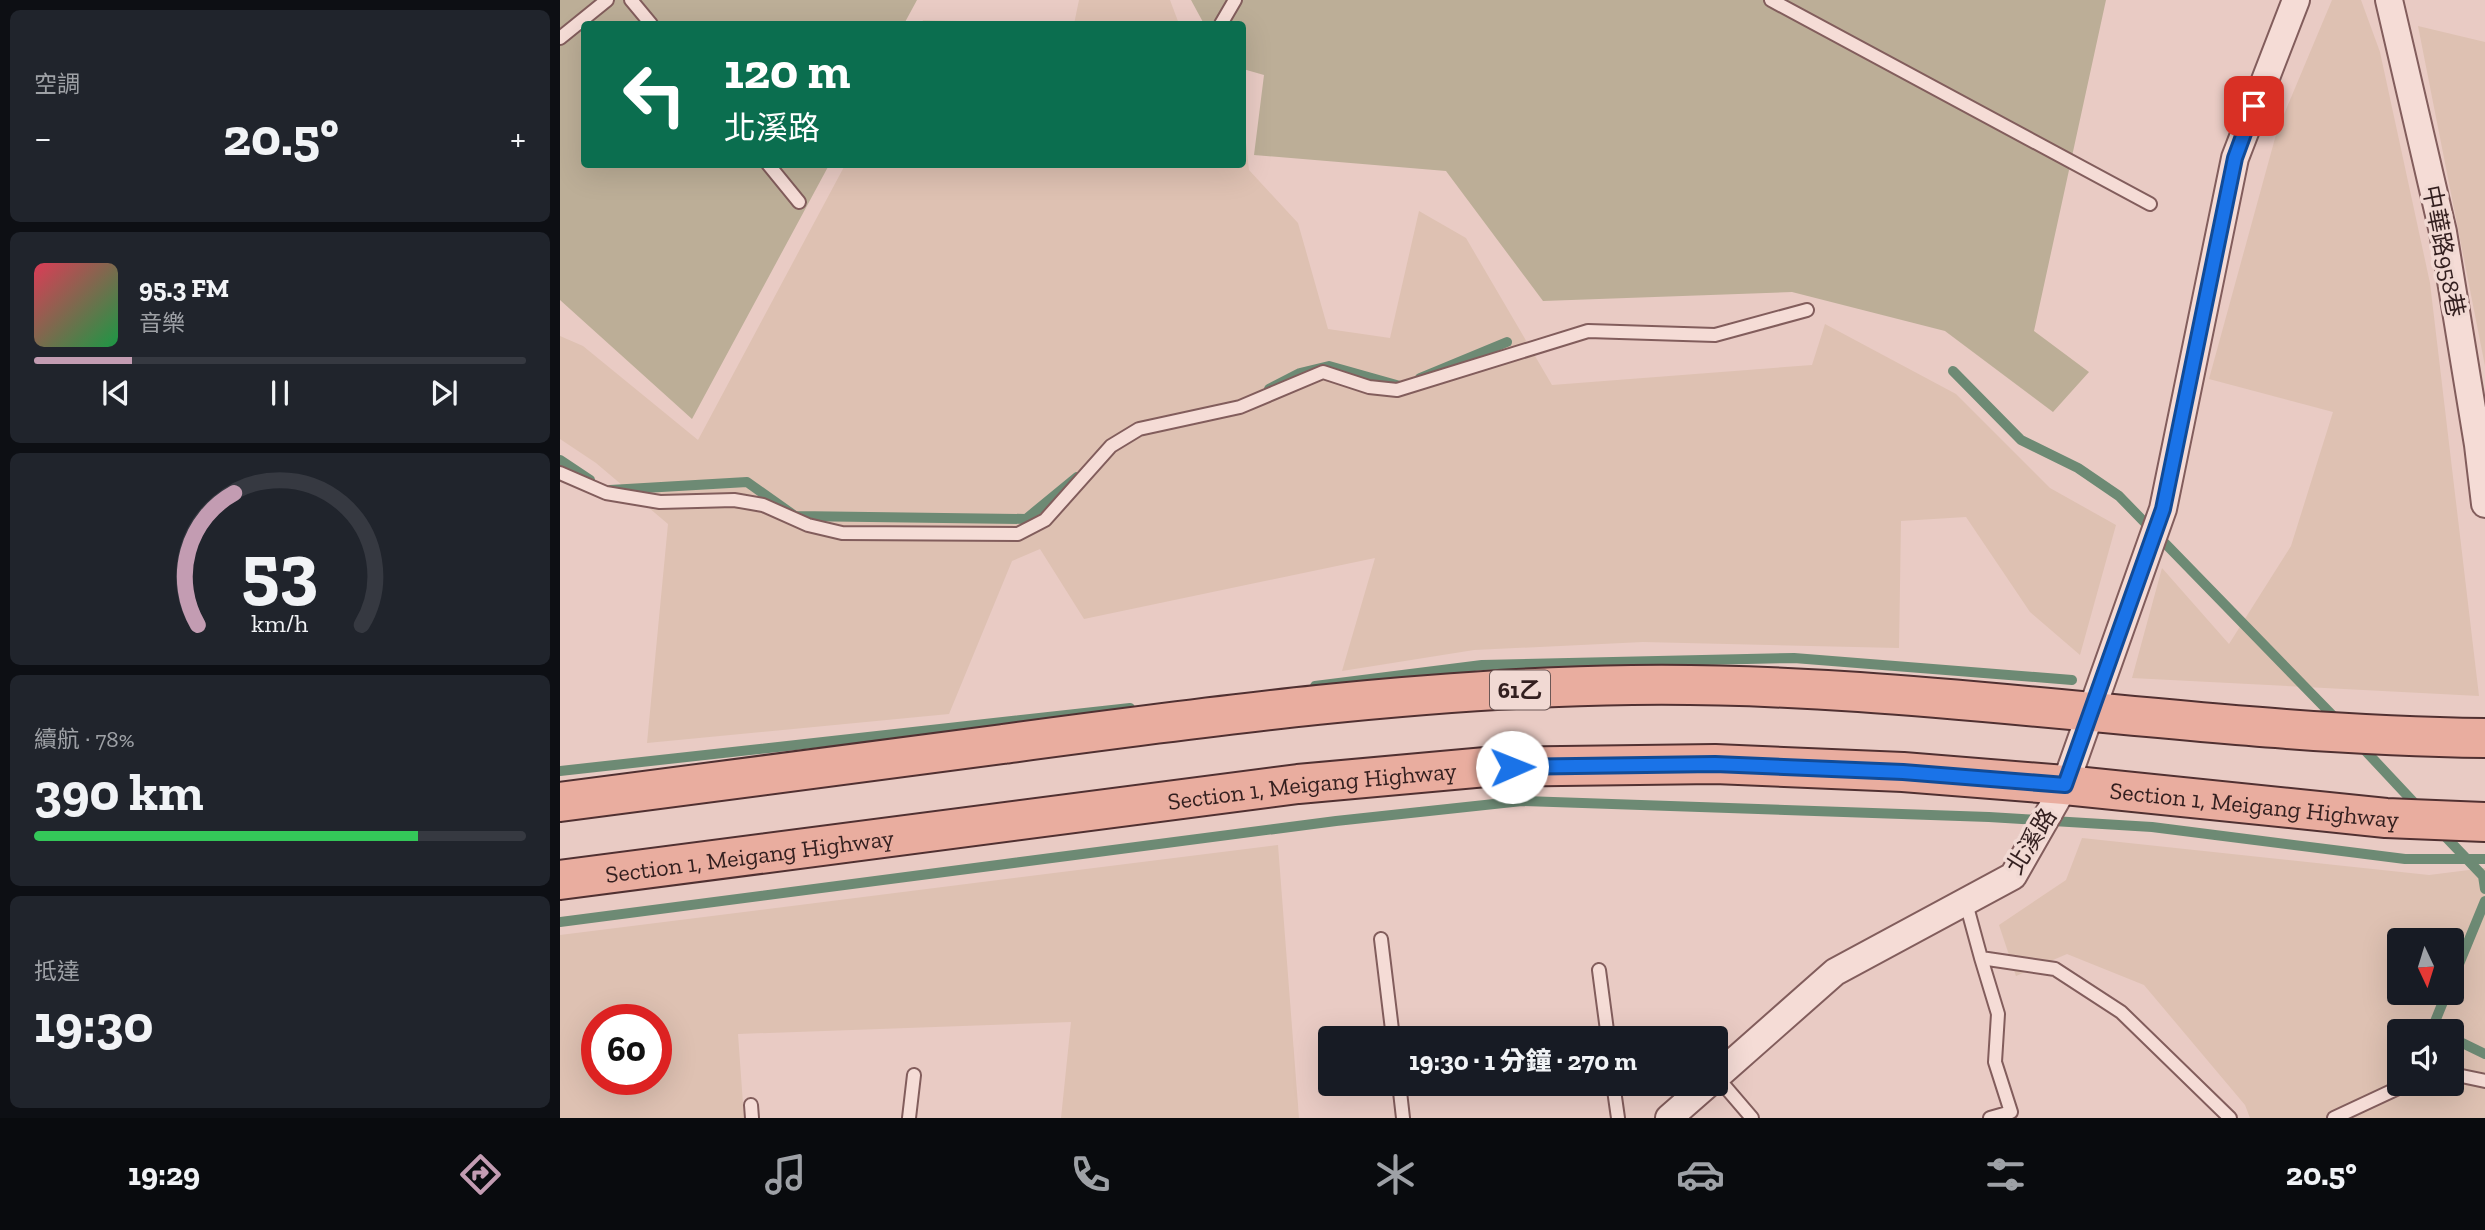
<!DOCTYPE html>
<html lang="zh-TW">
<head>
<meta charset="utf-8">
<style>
	:root { --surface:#171b24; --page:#20242c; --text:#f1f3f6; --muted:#9ea1a6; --line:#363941; --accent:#c39cb2 }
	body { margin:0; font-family:"Zilla Slab","Noto Sans TC",serif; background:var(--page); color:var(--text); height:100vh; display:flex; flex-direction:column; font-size:26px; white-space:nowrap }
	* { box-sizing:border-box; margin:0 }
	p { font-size:23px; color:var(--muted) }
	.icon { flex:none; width:38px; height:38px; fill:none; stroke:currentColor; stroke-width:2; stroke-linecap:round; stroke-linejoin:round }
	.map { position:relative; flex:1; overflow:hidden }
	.panel { display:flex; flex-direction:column; gap:10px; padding:10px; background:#0d0f14; width:560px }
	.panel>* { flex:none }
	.banner { position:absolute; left:21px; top:21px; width:665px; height:147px; border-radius:7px; box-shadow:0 7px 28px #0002; background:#0b6e4f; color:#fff; overflow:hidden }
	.needle { width:46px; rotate:176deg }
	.tools { position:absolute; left:1827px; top:928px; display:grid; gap:14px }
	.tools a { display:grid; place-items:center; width:77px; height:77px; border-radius:7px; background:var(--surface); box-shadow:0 7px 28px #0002; font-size:35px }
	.speed { position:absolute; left:21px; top:1004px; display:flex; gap:14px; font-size:35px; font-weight:700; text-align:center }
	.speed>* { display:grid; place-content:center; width:91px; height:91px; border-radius:50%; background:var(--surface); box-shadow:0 7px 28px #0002; line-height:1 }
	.speed .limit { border:10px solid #d22; background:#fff; color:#111 }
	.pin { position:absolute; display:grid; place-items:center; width:60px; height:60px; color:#fff; margin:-30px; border-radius:14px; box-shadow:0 4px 10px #0006 }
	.me { position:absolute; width:77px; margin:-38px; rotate:89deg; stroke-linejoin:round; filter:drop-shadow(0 0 5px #0008) }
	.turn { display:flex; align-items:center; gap:24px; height:147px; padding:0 28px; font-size:32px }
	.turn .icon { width:91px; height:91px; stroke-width:2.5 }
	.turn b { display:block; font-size:49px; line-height:60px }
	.big { font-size:52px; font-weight:800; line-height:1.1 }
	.panel .tile { flex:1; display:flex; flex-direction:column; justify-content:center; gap:10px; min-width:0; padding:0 24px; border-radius:10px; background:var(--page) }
	.panel .dial { align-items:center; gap:0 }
	.dial svg { height:182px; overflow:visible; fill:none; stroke:var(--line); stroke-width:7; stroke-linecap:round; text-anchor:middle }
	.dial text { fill:var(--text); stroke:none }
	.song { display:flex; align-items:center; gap:21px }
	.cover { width:84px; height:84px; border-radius:10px; background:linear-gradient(135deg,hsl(350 70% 55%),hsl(140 70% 35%)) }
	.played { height:7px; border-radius:4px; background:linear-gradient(90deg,var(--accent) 20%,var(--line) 20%) }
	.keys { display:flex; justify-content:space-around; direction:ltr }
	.heat { display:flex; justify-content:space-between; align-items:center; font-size:38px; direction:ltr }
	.charge { height:10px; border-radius:5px; background:linear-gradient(90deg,#34c759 78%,var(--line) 0) }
	.trip { position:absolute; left:758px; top:1026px; width:410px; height:70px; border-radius:7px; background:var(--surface); box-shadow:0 7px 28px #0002; font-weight:800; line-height:70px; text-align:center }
	.tabs { display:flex; height:112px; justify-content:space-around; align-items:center; background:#090b0e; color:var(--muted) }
	.tabs .icon { width:49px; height:49px }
	.tabs .on { color:var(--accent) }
	.tabs b { font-size:32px; color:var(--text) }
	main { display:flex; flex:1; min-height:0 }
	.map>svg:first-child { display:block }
</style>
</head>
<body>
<main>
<section class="panel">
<div class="tile"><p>空調</p>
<div class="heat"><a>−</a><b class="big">20.5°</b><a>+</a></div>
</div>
<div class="tile">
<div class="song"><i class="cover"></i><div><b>95.3 FM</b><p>音樂</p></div></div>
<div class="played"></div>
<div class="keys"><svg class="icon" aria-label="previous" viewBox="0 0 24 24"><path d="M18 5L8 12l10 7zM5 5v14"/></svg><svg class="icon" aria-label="pause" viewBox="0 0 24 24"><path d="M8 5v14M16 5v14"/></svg><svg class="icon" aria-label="next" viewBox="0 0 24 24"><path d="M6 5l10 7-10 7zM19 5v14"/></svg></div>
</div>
<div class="tile dial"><svg viewBox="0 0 100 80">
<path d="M14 69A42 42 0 1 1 86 69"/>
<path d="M14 69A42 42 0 0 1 30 11" stroke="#c39cb2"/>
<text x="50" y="56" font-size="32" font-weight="700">53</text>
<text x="50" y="72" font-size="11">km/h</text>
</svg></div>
<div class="tile"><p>續航 · 78%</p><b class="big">390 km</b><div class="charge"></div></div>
<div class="tile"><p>抵達</p><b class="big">19:30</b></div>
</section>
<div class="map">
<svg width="1925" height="1118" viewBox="0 0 1925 1118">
	<rect width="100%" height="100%" fill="#e9cbc4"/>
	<path fill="#dec1b2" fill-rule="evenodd" d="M519 0H610L619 24H361L363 20 514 24Z
		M1772 0H1801L1820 52 1870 283 1919 696 1572 678 1602 568 1669 644 1731 546 1773 412 1649 379 1717 131Z
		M1858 26 1925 42V366Z
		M683 115 689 170 738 223 768 329 830 338 859 211 906 238 992 385 1252 365 1265 324 1396 394 1490 488 1556 525 1520 655 1470 612 1406 517 1341 521 1339 648 1083 642 914 650 782 671 815 558 524 619 480 549 452 561 389 714 87 743 108 524 36 463 0 439V336L23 346 138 440 285 165 682 164Z
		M1522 838 1869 875 1925 868V1118H1690L1685 1105 1584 985 1507 954 1456 976 1439 925 1506 880ZM1839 940H1892V992H1839ZM1839 1031H1892V1083H1839Z
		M718 845 739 1118H501L511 1022 178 1034 184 1118H0V935ZM37 1020H96V1080H37Z"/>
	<path fill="#bcae97" d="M0 0H357L344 24H24V164L269 165 132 419 0 300Z
		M631 0H1546L1474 331 1529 372 1493 412 1385 331 1232 292 983 301 886 171 694 155 704 75 683 69 682 24H644Z"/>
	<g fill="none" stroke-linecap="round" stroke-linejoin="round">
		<path stroke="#6d8a74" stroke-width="10" d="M1393 371 1461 440 1518 468 1559 496 1778 721
			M860 378 947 342
			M709 389 740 373 769 366 840 386
			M0 460 30 480
			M50 490 187 482 235 516 466 519 517 477
			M755 686 922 665 1234 658 1512 680
			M1800 745 1859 808
			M0 771 570 708
			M1881 832 1923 876 1925 889
			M0 922 776 821 962 801 1429 817 1592 827 1845 859H1925
			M1892 981 1925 901
			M1875 1031 1872 1029 1887 992
			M1892 1038 1925 1054"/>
		<g stroke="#825d5c" stroke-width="16">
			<path id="service" d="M71 0 91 24
				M1211 0 1590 204
				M661 24 675 0
				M0 38 47 0
				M208 164 239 202
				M0 473 46 493 100 502 174 500 203 505 248 525 282 533 458 534 485 520 551 446 579 429 680 407 763 372 809 387 837 390 1028 331 1155 335 1247 310
				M1406 903 1421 958 1495 969 1561 1012 1670 1118
				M821 939 833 1038
				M1421 958 1438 1014 1435 1062 1451 1112 1430 1118
				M1039 970 1048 1038
				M1892 1074 1925 1081
				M1156 1076 1192 1118
				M839 1083 843 1118
				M1053 1083 1058 1118
				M191 1105 192 1118
				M349 1118 354 1075
				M1774 1118 1849 1083"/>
		</g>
		<g stroke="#825d5c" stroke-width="30">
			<path id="minor" d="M1829 0 1883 232 1918 445 1925 504
				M1155 1078 1275 972 1453 876 1505 785 1603 509 1675 158 1736 0
				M1109 1118 1149 1083"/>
		</g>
		<g stroke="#503031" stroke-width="42">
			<g id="primary">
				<path d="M0 802C148 783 296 764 443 744 652 716 860 688 1072 685 1357 681 1640 735 1925 738"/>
				<path id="s1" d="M0 880 738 784 926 767 1155 764 1343 772 1505 785 1826 818 1925 822"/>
			</g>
		</g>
		<use href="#service" stroke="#f5dcd6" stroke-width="12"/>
		<use href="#minor" stroke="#f5dcd6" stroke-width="26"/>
		<use href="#primary" stroke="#e9ad9f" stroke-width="38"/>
	</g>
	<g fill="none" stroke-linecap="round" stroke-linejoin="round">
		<g stroke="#114b97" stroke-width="18">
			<path id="route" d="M952 767 1155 764 1343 772 1505 785 1603 509 1675 158 1694 106"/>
		</g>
		<use href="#route" stroke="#1a73e8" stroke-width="12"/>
	</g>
	<g text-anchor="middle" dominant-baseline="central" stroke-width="7" stroke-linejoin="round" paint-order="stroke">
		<rect fill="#f1d9d3" stroke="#6c5755" stroke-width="2" x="930" y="670.5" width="60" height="39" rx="5"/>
		<g font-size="23" font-weight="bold" fill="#331f1f">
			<text x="960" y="690">61乙</text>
		</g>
		<g font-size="24" fill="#331f1f" stroke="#f1d9d3">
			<text transform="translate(1884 251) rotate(79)">中華路958巷</text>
			<text stroke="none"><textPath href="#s1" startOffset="758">Section 1, Meigang Highway</textPath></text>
			<text stroke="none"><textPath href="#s1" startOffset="1703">Section 1, Meigang Highway</textPath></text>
			<text transform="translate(1471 841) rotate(-58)">北溪路</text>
			<text stroke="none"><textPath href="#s1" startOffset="191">Section 1, Meigang Highway</textPath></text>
		</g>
	</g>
</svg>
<div class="tools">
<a><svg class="needle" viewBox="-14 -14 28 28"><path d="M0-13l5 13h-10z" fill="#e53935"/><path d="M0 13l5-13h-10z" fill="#9ea1a6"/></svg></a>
<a><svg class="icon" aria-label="sound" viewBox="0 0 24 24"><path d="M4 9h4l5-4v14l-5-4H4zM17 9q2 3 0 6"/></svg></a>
</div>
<div class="speed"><div class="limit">60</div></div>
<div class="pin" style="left:1694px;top:106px;background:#d93025"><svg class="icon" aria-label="arrive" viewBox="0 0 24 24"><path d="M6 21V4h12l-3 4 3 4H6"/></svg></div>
<svg class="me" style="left:952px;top:767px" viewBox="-20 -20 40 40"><circle r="19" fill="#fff"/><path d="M0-13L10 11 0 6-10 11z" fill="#1a73e8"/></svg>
<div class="trip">19:30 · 1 分鐘 · 270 m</div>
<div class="banner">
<div class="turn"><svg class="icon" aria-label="left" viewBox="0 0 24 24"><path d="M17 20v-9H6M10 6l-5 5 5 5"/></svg><div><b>120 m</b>北溪路</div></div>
</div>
</div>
</main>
<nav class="tabs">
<b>19:29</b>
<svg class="icon on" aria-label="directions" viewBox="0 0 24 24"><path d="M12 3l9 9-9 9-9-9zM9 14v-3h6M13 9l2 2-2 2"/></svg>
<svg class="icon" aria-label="music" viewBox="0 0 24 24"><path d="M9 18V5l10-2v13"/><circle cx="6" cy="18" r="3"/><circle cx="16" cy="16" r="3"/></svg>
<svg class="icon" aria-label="phone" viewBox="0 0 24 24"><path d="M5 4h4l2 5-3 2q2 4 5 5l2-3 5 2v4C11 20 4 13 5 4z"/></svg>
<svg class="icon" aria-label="climate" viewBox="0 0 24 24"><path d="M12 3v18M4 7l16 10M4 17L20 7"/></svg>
<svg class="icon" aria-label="car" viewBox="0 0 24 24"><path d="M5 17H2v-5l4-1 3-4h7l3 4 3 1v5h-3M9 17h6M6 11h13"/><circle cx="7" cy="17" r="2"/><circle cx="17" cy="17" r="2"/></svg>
<svg class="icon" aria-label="filters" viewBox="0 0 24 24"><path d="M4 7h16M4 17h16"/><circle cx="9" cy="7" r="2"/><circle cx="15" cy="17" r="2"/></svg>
<b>20.5°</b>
</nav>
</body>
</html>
